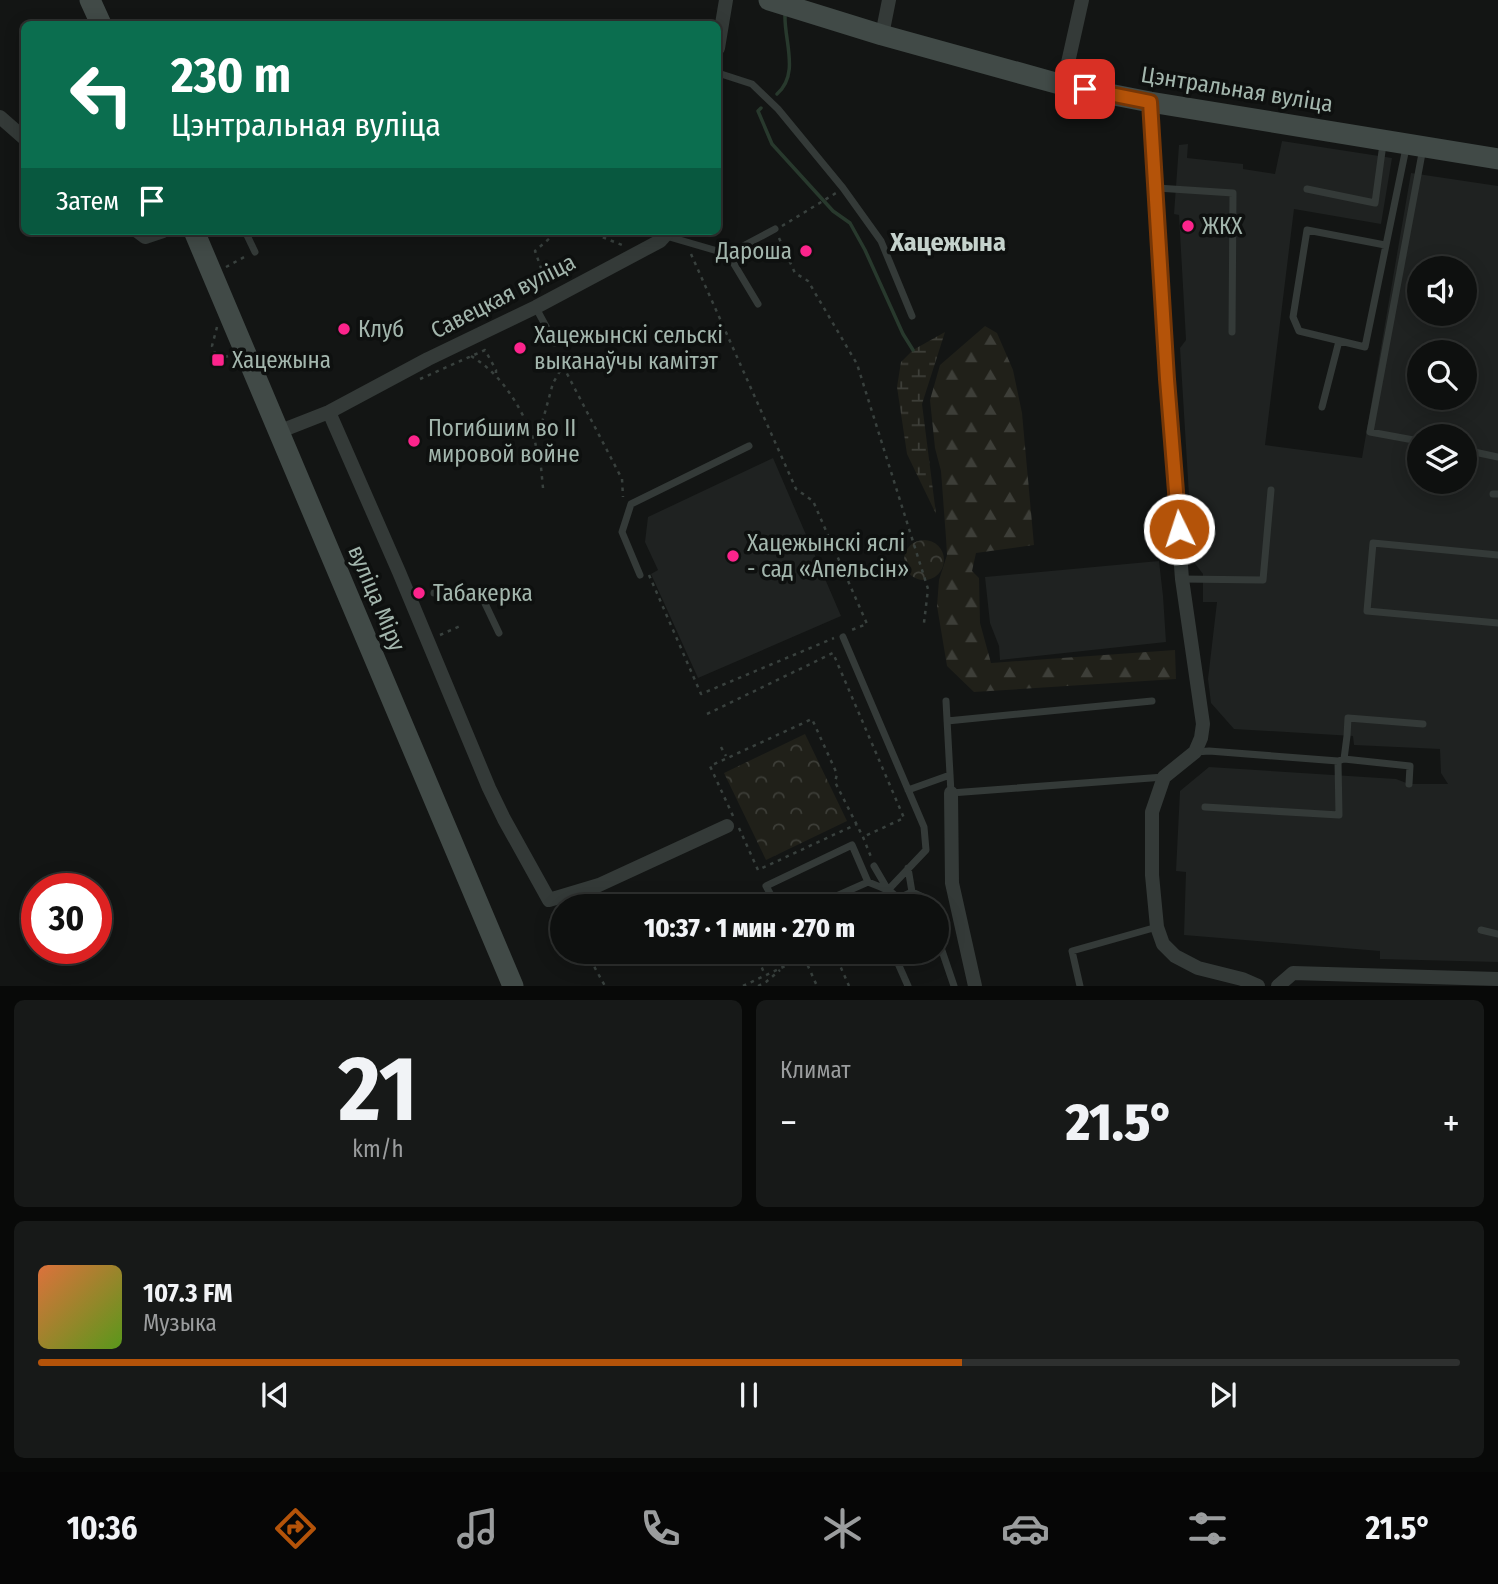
<!DOCTYPE html>
<html lang="ru">
<head>
<meta charset="utf-8">
<style>
	:root { --surface:#0e100f; --page:#171918; --text:#f1f3f6; --muted:#9b9d9e; --line:#2e302f; --accent:#b45309 }
	body { margin:0; font-family:"Fira Sans Condensed",sans-serif; background:var(--page); color:var(--text); height:100vh; display:flex; flex-direction:column; font-size:26px; white-space:nowrap }
	* { box-sizing:border-box; margin:0 }
	p { font-size:23px; color:var(--muted) }
	.icon { flex:none; width:38px; height:38px; fill:none; stroke:currentColor; stroke-width:2; stroke-linecap:round; stroke-linejoin:round }
	.map { position:relative; height:986px; overflow:hidden }
	.side { display:flex; flex-direction:column; gap:14px; padding:14px; background:#080908; flex:1 }
	.side>* { flex:none }
	.hud { position:absolute; left:21px; top:21px; width:700px; height:214px; border-radius:10px; box-shadow:0 4px 18px #0003,0 0 0 2px var(--line); background:#0b6e4f; color:#fff; overflow:hidden }
	.tools { position:absolute; left:1407px; top:256px; display:grid; gap:14px }
	.tools a { display:grid; place-items:center; width:70px; height:70px; border-radius:50%; background:var(--surface); box-shadow:0 4px 18px #0003,0 0 0 2px var(--line); font-size:35px }
	.speed { position:absolute; left:21px; top:873px; display:flex; gap:14px; font-size:35px; font-weight:700; text-align:center }
	.speed>* { display:grid; place-content:center; width:91px; height:91px; border-radius:50%; background:var(--surface); box-shadow:0 4px 18px #0003,0 0 0 2px var(--line); line-height:1 }
	.speed .limit { border:10px solid #d22; background:#fff; color:#111 }
	.pin { position:absolute; display:grid; place-items:center; width:60px; height:60px; color:#fff; margin:-30px; border-radius:14px; box-shadow:0 4px 10px #0006 }
	.me { position:absolute; width:77px; margin:-38px; rotate:356deg; stroke-linejoin:round; filter:drop-shadow(0 0 5px #0008) }
	.turn { display:flex; align-items:center; gap:24px; height:147px; padding:0 35px; font-size:32px }
	.turn .icon { width:91px; height:91px; stroke-width:2.5 }
	.turn b { display:block; font-size:49px; line-height:60px }
	.then { display:flex; align-items:center; height:66px; padding:0 35px; background:#0003; gap:14px; font-size:26px }
	.big { font-size:52px; font-weight:800; line-height:1.1 }
	.side .tile { flex:1; display:flex; flex-direction:column; justify-content:center; gap:10px; min-width:0; padding:0 24px; border-radius:10px; background:var(--page) }
	.side .dial { align-items:center; gap:0 }
	.dial b { font-size:91px; line-height:1 }
	.song { display:flex; align-items:center; gap:21px }
	.cover { width:84px; height:84px; border-radius:10px; background:linear-gradient(135deg,hsl(20 70% 55%),hsl(90 70% 35%)) }
	.played { height:7px; border-radius:4px; background:linear-gradient(90deg,var(--accent) 65%,var(--line) 65%) }
	.keys { display:flex; justify-content:space-around; direction:ltr }
	.heat { display:flex; justify-content:space-between; align-items:center; font-size:38px; direction:ltr }
	.side .tiles { flex:1; display:grid; gap:14px; grid-template-columns:1fr 1fr }
	.tile:last-child { grid-column:span 2 }
	.trip { position:absolute; left:550px; top:894px; width:399px; height:70px; border-radius:35px; background:var(--surface); box-shadow:0 4px 18px #0003,0 0 0 2px var(--line); font-weight:800; line-height:70px; text-align:center }
	.tabs { display:flex; height:112px; justify-content:space-around; align-items:center; background:#060606; color:var(--muted) }
	.tabs .icon { width:49px; height:49px }
	.tabs .selected { color:var(--accent) }
	.tabs b { font-size:32px; color:var(--text) }
	.map>svg:first-child { display:block }
</style>
</head>
<body>
<div class="map">
<svg width="1498" height="986" viewBox="0 0 1498 986">
	<defs>
		<pattern id="forest-firs" width="22" height="20" patternUnits="userSpaceOnUse" patternTransform="scale(1.75)"><rect width="22" height="20" fill="#202019"/><path d="M5 1l3.5 6h-7zM16 11l3.5 6h-7z" fill="#3d3e38"/></pattern>
		<pattern id="wetland-marsh" width="20" height="14" patternUnits="userSpaceOnUse" patternTransform="scale(1.75)"><rect width="20" height="14" fill="#202019"/><path d="M1 5h8M5 5V1M11 12h8M15 12V8" fill="none" stroke="#3d3e38"/></pattern>
		<pattern id="park-crowns" width="20" height="18" patternUnits="userSpaceOnUse" patternTransform="scale(1.75)"><rect width="20" height="18" fill="#202019"/><path d="M2 6a3 3 0 1 1 6 0M12 15a3 3 0 1 1 6 0" fill="none" stroke="#3d3e38"/></pattern>
	</defs>
	<rect width="100%" height="100%" fill="#131514"/>
	<path fill="#1f2221" fill-rule="evenodd" d="M1282 141 1392 158 1381 224 1294 209 1265 445 1362 458 1411 173 1498 186V962L1380 959V951L1184 935 1186 872 1176 871 1180 791 1209 767 1396 779 1409 784H1448L1441 773 1440 749 1354 745 1353 736 1234 729 1211 703 1208 679 1217 602H1203V574L1193 561 1180 348 1186 340 1179 215 1174 214 1179 145 1188 144 1187 158 1243 164V169L1275 174ZM1419 268H1465V313H1419ZM1419 352H1465V397H1419ZM1419 436H1465V481H1419Z
		M773 458 841 616 698 678 651 574 658 570 645 542 648 517Z
		M1159 561 1163 596 1166 642 1000 660 999 646 990 623 985 577Z"/>
	<path fill="url(#forest-firs)" d="M985 326 997 333 1013 370 1022 413 1034 545 976 553 972 571 979 578 980 623 991 663 1175 650 1176 679 974 692 947 666 937 606 939 580 947 555 946 538 941 471 935 448 930 400 940 365Z"/>
	<path fill="url(#wetland-marsh)" d="M945 332 922 404 936 514 907 454 897 387 901 362 913 350Z"/>
	<path fill="url(#park-crowns)" d="M904 560a20 20 0 1 1 40 0a20 20 0 1 1-40 0Z
		M805 734 847 821 766 860 724 773Z"/>
	<g fill="none" stroke-linecap="round" stroke-linejoin="round">
		<path stroke="#28392d" stroke-width="3.5" d="M777 94C800 74 784 41 785 15
			M761 108 758 111 772 144 833 211 850 223 865 250 903 334 913 350"/>
		<path stroke="#39413e" stroke-width="2.5" stroke-dasharray="3.5 5" stroke-linecap="butt" d="M782 226 836 193
			M587 231 622 245
			M779 238 795 273 808 281 857 364 928 589 924 623
			M691 254 796 489 813 501 867 624 849 631
			M226 267 248 255
			M547 285 535 251 558 231
			M217 327 212 346 218 360 228 356
			M471 356C504 376 521 408 535 442
			M563 366 622 479 623 497
			M420 379 485 350 496 370V377
			M543 488 541 467 535 442 544 416 553 383 563 366 558 351
			M649 575 701 694 834 638
			M440 635 460 626 459 623
			M707 714 833 653 904 818 863 837
			M721 747 726 756
			M733 816 710 766 812 719 837 774 835 782 863 837 871 857
			M739 828 758 870 857 824
			M707 899C717 896 729 896 734 906
			M586 952 605 986
			M755 952 765 975
			M834 952 849 986
			M804 957 814 952
			M743 986 804 957 817 986
			M758 986 766 982 780 970"/>
		<path stroke="#343a38" stroke-width="7" d="M718 73 752 84 778 109 843 188 881 241 912 316
			M1157 188 1233 193 1232 332
			M1307 189 1375 203 1383 144
			M245 231 255 252
			M666 236 728 254 775 229
			M1385 245 1307 230 1293 317 1299 331 1365 347 1406 148
			M728 254 758 304
			M536 308 555 343
			M1322 407 1339 341
			M1419 441 1370 432 1423 148
			M1465 450 1498 457
			M1493 494H1498
			M1498 555 1373 543 1367 611 1498 623
			M640 575 622 532 631 504 749 446
			M1182 579 1263 580 1271 490
			M434 593 481 595 499 633
			M843 637 924 827 926 850 888 890 874 866
			M946 701 951 793 1164 777
			M947 721 1152 701
			M1196 752 1209 751 1338 761 1344 759 1410 766 1409 784
			M1344 759 1347 736 1348 718 1423 724
			M908 790 950 775
			M1205 807 1339 815 1338 761
			M908 868 912 892
			M899 898 912 892 925 898 928 906
			M777 906 766 886 852 845 868 882C882 888 897 891 902 906
			M814 906 868 882
			M1481 930 1498 934
			M936 933 954 986
			M893 952 908 986
			M1080 986 1072 951 1157 927"/>
		<path stroke="#343a38" stroke-width="14" d="M882 35 889 0
			M718 48 726 0
			M1063 85 1082 0
			M1150 102 1167 379 1182 579 1203 724 1201 738 1195 752 1164 777 1152 812V875L1157 927 1163 944 1175 956 1198 968 1242 979 1258 986
			M0 117 24 138
			M137 231 145 237 163 231
			M329 412 399 572 489 788 504 819 549 900 599 885 727 826
			M278 432 329 412 428 359 536 307 660 241 669 231
			M951 793 952 883 975 986
			M1278 986 1293 973 1498 979"/>
		<path stroke="#414a47" stroke-width="21" d="M90 0 101 24
			M769 0 882 35 1063 85 1150 102 1498 159
			M194 231 513 986"/>
	</g>
	<g fill="none" stroke-linecap="round" stroke-linejoin="round">
		<g stroke="#753606" stroke-width="18">
			<path id="route" d="M1085 89 1150 102 1167 379 1179 529"/>
		</g>
		<use href="#route" stroke="#b45309" stroke-width="12"/>
	</g>
	<g fill="#fc248c" stroke="#0e100f" stroke-width="2.5">
		<circle cx="1188" cy="226" r="7"/>
		<circle cx="806" cy="251" r="7"/>
		<circle cx="344" cy="329" r="7"/>
		<circle cx="520" cy="348" r="7"/>
		<rect x="211" y="353" width="14" height="14" rx="3.5"/>
		<circle cx="414" cy="441" r="7"/>
		<circle cx="733" cy="556" r="7"/>
		<circle cx="419" cy="593" r="7"/>
	</g>
	<g text-anchor="middle" dominant-baseline="central" stroke-width="7" stroke-linejoin="round" paint-order="stroke">
		<g font-size="23" fill="#a3b6ad" stroke="#0e100f">
			<text transform="translate(1237 89) rotate(9)">Цэнтральная вуліца</text>
			<text transform="translate(503 296) rotate(-27)">Савецкая вуліца</text>
			<text transform="translate(377 598) rotate(67)">вуліца Міру</text>
		</g>
		<g font-size="23" fill="#a3b6ad" stroke="#0e100f" text-anchor="start">
			<text x="1202" y="226">ЖКХ</text>
			<text x="792" y="251" text-anchor="end">Дароша</text>
			<text x="358" y="329">Клуб</text>
			<text x="534" y="335">Хацежынскі сельскі<tspan x="534" dy="26">выканаўчы камітэт</tspan></text>
			<text x="232" y="360">Хацежына</text>
			<text x="428" y="428">Погибшим во II<tspan x="428" dy="26">мировой войне</tspan></text>
			<text x="747" y="543">Хацежынскі яслі<tspan x="747" dy="26">- сад «Апельсін»</tspan></text>
			<text x="433" y="593">Табакерка</text>
		</g>
		<g font-size="26" font-weight="bold" fill="#c5d2cc" stroke="#0e100f">
			<text x="948" y="242">Хацежына</text>
		</g>
	</g>
</svg>
<div class="tools">
<a><svg class="icon" aria-label="sound" viewBox="0 0 24 24"><path d="M4 9h4l5-4v14l-5-4H4zM17 9q2 3 0 6"/></svg></a>
<a><svg class="icon" aria-label="search" viewBox="0 0 24 24"><circle cx="10" cy="10" r="6"/><path d="M15 15l6 6"/></svg></a>
<a><svg class="icon" aria-label="layers" viewBox="0 0 24 24"><path d="M12 4l9 5-9 5-9-5zM3 14l9 5 9-5"/></svg></a>
</div>
<div class="speed"><div class="limit">30</div></div>
<div class="pin" style="left:1085px;top:89px;background:#d93025"><svg class="icon" aria-label="arrive" viewBox="0 0 24 24"><path d="M6 21V4h12l-3 4 3 4H6"/></svg></div>
<svg class="me" style="left:1179px;top:529px" viewBox="-20 -20 40 40"><circle r="17" fill="#b45309" stroke="#fff" stroke-width="3"/><path d="M0-11L8 9 0 5-8 9z" fill="#fff"/></svg>
<div class="trip">10:37 · 1 мин · 270 m</div>
<div class="hud">
<div class="turn"><svg class="icon" aria-label="left" viewBox="0 0 24 24"><path d="M17 20v-9H6M10 6l-5 5 5 5"/></svg><div><b>230 m</b>Цэнтральная вуліца</div></div>
<div class="then">Затем<svg class="icon" aria-label="arrive" viewBox="0 0 24 24"><path d="M6 21V4h12l-3 4 3 4H6"/></svg></div>
</div>
</div>
<section class="side">
<div class="tiles">
<div class="tile dial"><b>21</b><p>km/h</p></div>
<div class="tile"><p>Климат</p>
<div class="heat"><a>−</a><b class="big">21.5°</b><a>+</a></div>
</div>
<div class="tile">
<div class="song"><i class="cover"></i><div><b>107.3 FM</b><p>Музыка</p></div></div>
<div class="played"></div>
<div class="keys"><svg class="icon" aria-label="previous" viewBox="0 0 24 24"><path d="M18 5L8 12l10 7zM5 5v14"/></svg><svg class="icon" aria-label="pause" viewBox="0 0 24 24"><path d="M8 5v14M16 5v14"/></svg><svg class="icon" aria-label="next" viewBox="0 0 24 24"><path d="M6 5l10 7-10 7zM19 5v14"/></svg></div>
</div>
</div>
</section>
<nav class="tabs">
<b>10:36</b>
<svg class="icon selected" aria-label="directions" viewBox="0 0 24 24"><path d="M12 3l9 9-9 9-9-9zM9 14v-3h6M13 9l2 2-2 2"/></svg>
<svg class="icon" aria-label="music" viewBox="0 0 24 24"><path d="M9 18V5l10-2v13"/><circle cx="6" cy="18" r="3"/><circle cx="16" cy="16" r="3"/></svg>
<svg class="icon" aria-label="phone" viewBox="0 0 24 24"><path d="M5 4h4l2 5-3 2q2 4 5 5l2-3 5 2v4C11 20 4 13 5 4z"/></svg>
<svg class="icon" aria-label="climate" viewBox="0 0 24 24"><path d="M12 3v18M4 7l16 10M4 17L20 7"/></svg>
<svg class="icon" aria-label="car" viewBox="0 0 24 24"><path d="M5 17H2v-5l4-1 3-4h7l3 4 3 1v5h-3M9 17h6M6 11h13"/><circle cx="7" cy="17" r="2"/><circle cx="17" cy="17" r="2"/></svg>
<svg class="icon" aria-label="filters" viewBox="0 0 24 24"><path d="M4 7h16M4 17h16"/><circle cx="9" cy="7" r="2"/><circle cx="15" cy="17" r="2"/></svg>
<b>21.5°</b>
</nav>
</body>
</html>
